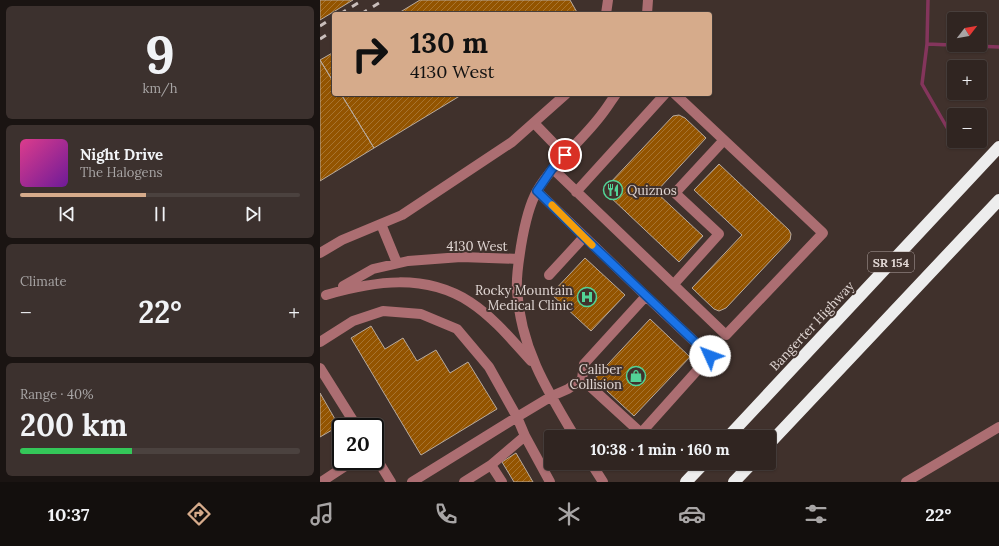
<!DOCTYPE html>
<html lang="en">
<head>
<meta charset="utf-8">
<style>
	:root { --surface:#302521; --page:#3c312e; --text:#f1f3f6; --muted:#a8a5a5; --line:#4b423f; --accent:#d6ab8b }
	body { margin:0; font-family:Lora,serif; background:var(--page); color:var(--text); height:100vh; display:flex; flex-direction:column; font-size:15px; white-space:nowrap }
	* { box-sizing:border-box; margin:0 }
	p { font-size:13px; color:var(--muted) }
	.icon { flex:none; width:22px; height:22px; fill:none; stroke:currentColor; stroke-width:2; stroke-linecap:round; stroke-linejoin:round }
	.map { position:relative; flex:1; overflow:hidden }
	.drawer { display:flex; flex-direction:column; gap:6px; padding:6px; background:#1a1412; width:320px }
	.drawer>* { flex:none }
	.guide { position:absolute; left:12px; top:12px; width:380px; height:84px; border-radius:4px; box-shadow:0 1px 3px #0004,0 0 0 1px var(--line); background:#d6ab8b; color:#111; overflow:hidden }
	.needle { width:26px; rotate:59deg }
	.buttons { position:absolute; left:627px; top:12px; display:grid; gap:8px }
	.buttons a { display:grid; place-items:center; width:40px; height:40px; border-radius:4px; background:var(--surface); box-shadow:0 1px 3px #0004,0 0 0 1px var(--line); font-size:20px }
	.speed { position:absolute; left:12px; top:418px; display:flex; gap:8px; font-size:20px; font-weight:700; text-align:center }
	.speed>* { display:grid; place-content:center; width:52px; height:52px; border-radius:50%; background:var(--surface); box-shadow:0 1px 3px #0004,0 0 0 1px var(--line); line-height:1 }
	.speed .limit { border:2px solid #111; border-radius:6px; background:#fff; color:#111 }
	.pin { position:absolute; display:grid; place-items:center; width:34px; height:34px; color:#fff; margin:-17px; border:2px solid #fff; border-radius:50%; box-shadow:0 1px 4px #0007 }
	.me { position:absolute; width:44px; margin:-22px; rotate:313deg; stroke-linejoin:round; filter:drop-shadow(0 0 3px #0008) }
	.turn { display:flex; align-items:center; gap:14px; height:84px; padding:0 12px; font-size:18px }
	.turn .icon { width:52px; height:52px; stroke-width:2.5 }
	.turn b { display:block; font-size:28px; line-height:34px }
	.big { font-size:30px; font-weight:700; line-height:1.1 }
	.drawer .card { flex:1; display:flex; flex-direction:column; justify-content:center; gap:6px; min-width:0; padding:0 14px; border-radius:6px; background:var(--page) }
	.drawer .dial { align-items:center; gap:0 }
	.dial b { font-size:52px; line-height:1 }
	.song { display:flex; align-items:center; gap:12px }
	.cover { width:48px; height:48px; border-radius:6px; background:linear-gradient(135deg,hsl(330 70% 55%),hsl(280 70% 35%)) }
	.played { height:4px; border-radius:2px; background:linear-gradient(90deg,var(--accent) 45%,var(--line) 45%) }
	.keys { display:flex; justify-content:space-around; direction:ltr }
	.heat { display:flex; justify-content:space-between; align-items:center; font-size:22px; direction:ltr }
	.charge { height:6px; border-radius:3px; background:linear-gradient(90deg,#34c759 40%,var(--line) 0) }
	.trip { position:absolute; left:224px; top:430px; width:232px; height:40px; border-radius:4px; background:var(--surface); box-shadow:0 1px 3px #0004,0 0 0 1px var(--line); font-weight:700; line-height:40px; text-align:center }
	.tabs { display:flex; height:64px; justify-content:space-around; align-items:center; background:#130f0d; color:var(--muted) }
	.tabs .icon { width:28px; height:28px }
	.tabs .selected { color:var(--accent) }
	.tabs b { font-size:18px; color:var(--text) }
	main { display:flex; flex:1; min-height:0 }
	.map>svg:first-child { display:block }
</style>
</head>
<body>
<main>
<section class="drawer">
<div class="card dial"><b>9</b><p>km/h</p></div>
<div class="card">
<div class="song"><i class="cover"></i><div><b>Night Drive</b><p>The Halogens</p></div></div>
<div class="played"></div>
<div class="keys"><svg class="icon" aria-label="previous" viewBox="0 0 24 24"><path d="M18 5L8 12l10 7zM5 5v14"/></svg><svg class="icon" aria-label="pause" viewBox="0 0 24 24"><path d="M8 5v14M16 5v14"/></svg><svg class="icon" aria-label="next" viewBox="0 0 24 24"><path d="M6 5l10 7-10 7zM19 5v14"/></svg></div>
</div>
<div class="card"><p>Climate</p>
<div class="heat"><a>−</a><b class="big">22°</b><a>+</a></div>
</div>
<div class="card"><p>Range · 40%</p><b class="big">200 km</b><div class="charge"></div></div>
</section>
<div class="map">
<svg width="679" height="482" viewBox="0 0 679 482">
	<defs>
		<pattern id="building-hatch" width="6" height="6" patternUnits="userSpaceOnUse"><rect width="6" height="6" fill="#935400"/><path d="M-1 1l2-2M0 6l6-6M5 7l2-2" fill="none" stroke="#a77430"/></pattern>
	</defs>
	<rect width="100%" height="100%" fill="#40312c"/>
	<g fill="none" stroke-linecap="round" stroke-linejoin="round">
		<path stroke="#84355c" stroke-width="3.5" d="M608 0 607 44 602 84 633 138
			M607 44 679 47"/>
	</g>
	<path fill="url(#building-hatch)" stroke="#b8aa9e" d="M0 0H33L0 20Z
		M100 0H250L258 14H77Z
		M14 52V83L0 60Z
		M0 60 14 83V94H21L54 148 0 181Z
		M21 94H143L54 148Z
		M359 115 365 118 386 138 336 192 383 236 359 262 288 195 286 190 290 183 353 116Z
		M399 164 469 230 471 234 470 240 406 308 399 311 394 309 372 288 422 235 374 190Z
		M265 258 305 295 271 331 231 294Z
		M330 319 370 357 314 416 274 379Z
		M51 326 65 349 83 338 97 361 116 350 130 373 148 362 177 409 101 455 31 338Z
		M0 393 19 426 0 437Z
		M196 453 213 482H194L182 462Z"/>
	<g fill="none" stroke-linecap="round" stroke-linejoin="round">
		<path stroke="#ac6e72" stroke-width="10" d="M286 14 288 0
			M327 14 328 0
			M214 123 245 155
			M233 169 406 335 503 233 355 94
			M217 191 326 296 264 364 262 379
			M256 192 345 94
			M61 224 77 263
			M0 253 22 240 82 215 192 142 246 94
			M229 275 264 237
			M354 284 399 234 355 193 404 140
			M23 286 53 269 88 261 141 257 199 259
			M6 295C54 281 105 273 150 302 173 317 192 340 211 361
			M0 342 33 321 63 311 101 314 137 329 169 367 197 417 232 396 248 389 262 379 321 433 390 356 326 296
			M0 368 37 427
			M205 436 230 482
			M255 437C226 389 200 346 197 289 196 275 199 260 201 246 204 228 208 207 217 191 234 162 262 141 282 114 287 108 291 101 296 94
			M55 456 71 482
			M271 463 283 482
			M171 465 182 482
			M1 482 33 461
			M92 482 197 417 205 436 171 465 144 482
			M586 482 679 427"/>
		<path stroke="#ededed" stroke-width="12" d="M408 437 679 147
			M449 444 679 200
			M366 482 384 463
			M414 482 432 463"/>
		<path stroke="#cabfbc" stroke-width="3" stroke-dasharray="7 7" stroke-linecap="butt" d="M20 14 43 0
			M41 14 64 0
			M0 26 14 17
			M0 39 14 30"/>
	</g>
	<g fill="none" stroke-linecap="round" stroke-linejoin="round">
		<g stroke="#114b97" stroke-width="10">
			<path id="route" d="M245 155 232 169 217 191 264 237 390 356"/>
		</g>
		<use href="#route" stroke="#1a73e8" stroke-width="7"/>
		<path stroke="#f59e0b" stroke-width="7" d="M232 205 272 245"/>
	</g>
	<defs>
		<g id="restaurant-ring" transform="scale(1)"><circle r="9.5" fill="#40312c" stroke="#53d396" stroke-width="1.5"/><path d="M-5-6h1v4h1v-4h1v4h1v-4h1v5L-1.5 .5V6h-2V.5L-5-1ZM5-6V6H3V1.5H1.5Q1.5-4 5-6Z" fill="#53d396"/></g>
		<g id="hospital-ring" transform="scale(1)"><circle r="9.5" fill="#40312c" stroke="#53d396" stroke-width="1.5"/><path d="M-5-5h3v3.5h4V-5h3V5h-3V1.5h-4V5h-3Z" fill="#53d396"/></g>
		<g id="shop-ring" transform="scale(1)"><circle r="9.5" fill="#40312c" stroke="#53d396" stroke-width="1.5"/><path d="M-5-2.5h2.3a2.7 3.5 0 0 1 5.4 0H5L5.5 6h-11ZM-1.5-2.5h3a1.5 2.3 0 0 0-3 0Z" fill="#53d396"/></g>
	</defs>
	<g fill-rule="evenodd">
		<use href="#restaurant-ring" x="293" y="190"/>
		<use href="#hospital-ring" x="267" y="297"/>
		<use href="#shop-ring" x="316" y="376"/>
	</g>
	<g text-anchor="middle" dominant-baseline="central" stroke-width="4" stroke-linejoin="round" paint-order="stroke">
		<rect fill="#40312c" stroke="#b0a4a1" stroke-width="1" x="548" y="252" width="46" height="20" rx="3"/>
		<g font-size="12" font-weight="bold" fill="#e0d6d3">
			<text x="571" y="262">SR 154</text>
		</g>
		<g font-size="13" fill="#e0d6d3" stroke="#40312c" text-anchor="end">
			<text x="307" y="190" text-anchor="start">Quiznos</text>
			<text x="253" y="290">Rocky Mountain<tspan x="253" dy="15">Medical Clinic</tspan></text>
			<text x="302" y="369">Caliber<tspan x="302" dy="15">Collision</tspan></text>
		</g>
		<g font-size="13" fill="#e0d6d3" stroke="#40312c">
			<text x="157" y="246">4130 West</text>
			<text transform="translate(492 326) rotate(-47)">Bangerter Highway</text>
		</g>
	</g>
</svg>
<div class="buttons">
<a><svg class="needle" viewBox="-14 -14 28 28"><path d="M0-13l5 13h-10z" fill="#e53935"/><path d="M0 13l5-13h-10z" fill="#a8a5a5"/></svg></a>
<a>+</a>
<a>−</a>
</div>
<div class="speed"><div class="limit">20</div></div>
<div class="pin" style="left:245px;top:155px;background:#d93025"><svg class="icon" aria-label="arrive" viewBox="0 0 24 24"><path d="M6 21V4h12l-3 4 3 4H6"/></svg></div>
<svg class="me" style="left:390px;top:356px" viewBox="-20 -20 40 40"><circle r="19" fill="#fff"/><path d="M0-13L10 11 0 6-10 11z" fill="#1a73e8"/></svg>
<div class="trip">10:38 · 1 min · 160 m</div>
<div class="guide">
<div class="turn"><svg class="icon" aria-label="right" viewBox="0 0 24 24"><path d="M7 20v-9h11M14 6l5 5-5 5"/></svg><div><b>130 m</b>4130 West</div></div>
</div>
</div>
</main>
<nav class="tabs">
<b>10:37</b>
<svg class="icon selected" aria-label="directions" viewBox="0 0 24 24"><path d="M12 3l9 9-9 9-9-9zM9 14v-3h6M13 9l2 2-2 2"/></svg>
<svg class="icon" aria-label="music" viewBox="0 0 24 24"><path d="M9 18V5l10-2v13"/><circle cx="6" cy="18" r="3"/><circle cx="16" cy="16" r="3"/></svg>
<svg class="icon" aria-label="phone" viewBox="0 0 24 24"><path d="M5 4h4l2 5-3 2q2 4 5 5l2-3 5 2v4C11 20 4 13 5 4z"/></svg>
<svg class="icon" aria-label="climate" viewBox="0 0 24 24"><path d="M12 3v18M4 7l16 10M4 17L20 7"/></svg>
<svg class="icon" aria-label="car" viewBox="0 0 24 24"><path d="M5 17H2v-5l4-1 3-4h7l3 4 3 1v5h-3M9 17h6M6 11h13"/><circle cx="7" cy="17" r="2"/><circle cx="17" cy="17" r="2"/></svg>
<svg class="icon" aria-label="filters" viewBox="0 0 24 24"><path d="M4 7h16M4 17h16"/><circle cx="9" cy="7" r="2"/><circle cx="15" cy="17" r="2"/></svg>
<b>22°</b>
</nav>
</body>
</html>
